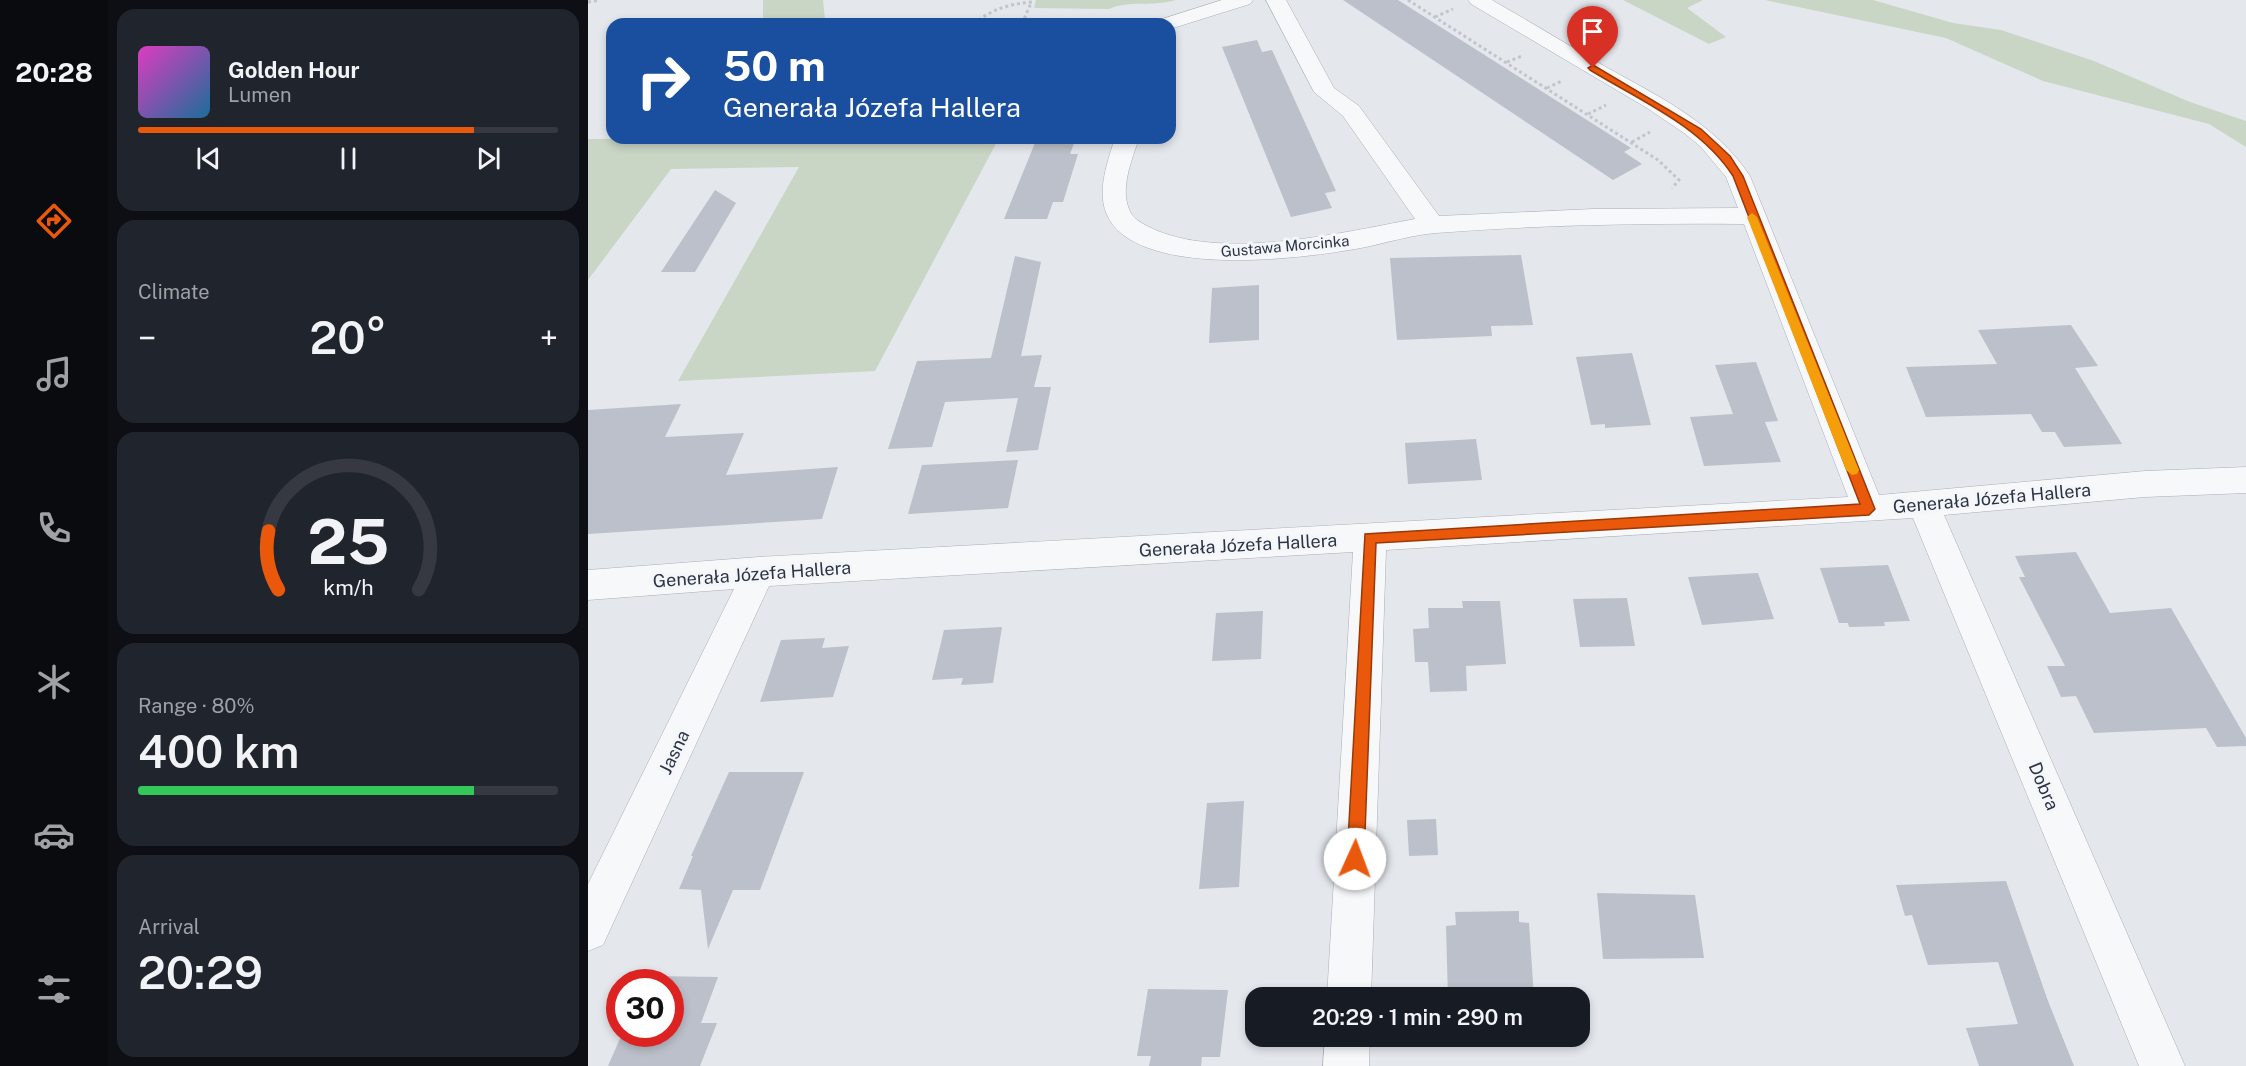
<!DOCTYPE html>
<html lang="en">
<head>
<meta charset="utf-8">
<style>
	:root { --surface:#171b24; --page:#20242c; --text:#f1f3f6; --muted:#9ea1a6; --line:#363941; --accent:#ea580c }
	body { margin:0; font-family:"Public Sans",sans-serif; background:var(--page); color:var(--text); height:100vh; display:flex; flex-direction:column; font-size:22px; white-space:nowrap }
	* { box-sizing:border-box; margin:0 }
	p { font-size:20px; color:var(--muted) }
	.icon { flex:none; width:33px; height:33px; fill:none; stroke:currentColor; stroke-width:2; stroke-linecap:round; stroke-linejoin:round }
	.map { position:relative; flex:1; overflow:hidden }
	.sheet { display:flex; flex-direction:column; gap:9px; padding:9px; background:#0d0f14; width:480px }
	.sheet>* { flex:none }
	.banner { position:absolute; left:18px; top:18px; width:570px; height:126px; border-radius:18px; box-shadow:0 3px 9px #0003; background:#1a4fa0; color:#fff; overflow:hidden }
	.speed { position:absolute; left:18px; top:969px; display:flex; gap:12px; font-size:30px; font-weight:700; text-align:center }
	.speed>* { display:grid; place-content:center; width:78px; height:78px; border-radius:50%; background:var(--surface); box-shadow:0 3px 9px #0003; line-height:1 }
	.speed .limit { border:9px solid #d22; background:#fff; color:#111 }
	.pin { position:absolute; display:grid; place-items:center; width:51px; height:51px; color:#fff; margin:-62px -26px; border-radius:50% 50% 50% 0; rotate:-45deg; box-shadow:0 0 6px #0007 }
	.pin .icon { rotate:45deg }
	.me { position:absolute; width:66px; margin:-33px; rotate:2deg; stroke-linejoin:round; filter:drop-shadow(0 0 4px #0008) }
	.turn { display:flex; align-items:center; gap:21px; height:126px; padding:0 18px; font-size:27px }
	.turn .icon { width:78px; height:78px; stroke-width:2.5 }
	.turn b { display:block; font-size:42px; line-height:51px }
	.big { font-size:45px; font-weight:600; line-height:1.1 }
	.sheet .tile { flex:1; display:flex; flex-direction:column; justify-content:center; gap:9px; min-width:0; padding:0 21px; border-radius:18px; background:var(--page) }
	.sheet .dial { align-items:center; gap:0 }
	.dial svg { height:156px; overflow:visible; fill:none; stroke:var(--line); stroke-width:7; stroke-linecap:round; text-anchor:middle }
	.dial text { fill:var(--text); stroke:none }
	.song { display:flex; align-items:center; gap:18px }
	.cover { width:72px; height:72px; border-radius:9px; background:linear-gradient(135deg,hsl(310 70% 55%),hsl(200 70% 35%)) }
	.played { height:6px; border-radius:3px; background:linear-gradient(90deg,var(--accent) 80%,var(--line) 80%) }
	.keys { display:flex; justify-content:space-around; direction:ltr }
	.heat { display:flex; justify-content:space-between; align-items:center; font-size:33px; direction:ltr }
	.charge { height:9px; border-radius:4px; background:linear-gradient(90deg,#34c759 80%,var(--line) 0) }
	.trip { position:absolute; left:657px; top:987px; width:345px; height:60px; border-radius:18px; background:var(--surface); box-shadow:0 3px 9px #0003; font-weight:600; line-height:60px; text-align:center }
	main { display:flex; flex:1; min-height:0 }
	.menu { display:flex; flex-direction:column; width:108px; justify-content:space-around; align-items:center; background:#090b0e; color:var(--muted) }
	.menu .icon { width:42px; height:42px }
	.menu .selected { color:var(--accent) }
	.menu b { font-size:27px; color:var(--text) }
	.map>svg:first-child { display:block }
</style>
</head>
<body>
<main>
<nav class="menu">
<b>20:28</b>
<svg class="icon selected" aria-label="directions" viewBox="0 0 24 24"><path d="M12 3l9 9-9 9-9-9zM9 14v-3h6M13 9l2 2-2 2"/></svg>
<svg class="icon" aria-label="music" viewBox="0 0 24 24"><path d="M9 18V5l10-2v13"/><circle cx="6" cy="18" r="3"/><circle cx="16" cy="16" r="3"/></svg>
<svg class="icon" aria-label="phone" viewBox="0 0 24 24"><path d="M5 4h4l2 5-3 2q2 4 5 5l2-3 5 2v4C11 20 4 13 5 4z"/></svg>
<svg class="icon" aria-label="climate" viewBox="0 0 24 24"><path d="M12 3v18M4 7l16 10M4 17L20 7"/></svg>
<svg class="icon" aria-label="car" viewBox="0 0 24 24"><path d="M5 17H2v-5l4-1 3-4h7l3 4 3 1v5h-3M9 17h6M6 11h13"/><circle cx="7" cy="17" r="2"/><circle cx="17" cy="17" r="2"/></svg>
<svg class="icon" aria-label="filters" viewBox="0 0 24 24"><path d="M4 7h16M4 17h16"/><circle cx="9" cy="7" r="2"/><circle cx="15" cy="17" r="2"/></svg>
</nav>
<section class="sheet">
<div class="tile">
<div class="song"><i class="cover"></i><div><b>Golden Hour</b><p>Lumen</p></div></div>
<div class="played"></div>
<div class="keys"><svg class="icon" aria-label="previous" viewBox="0 0 24 24"><path d="M18 5L8 12l10 7zM5 5v14"/></svg><svg class="icon" aria-label="pause" viewBox="0 0 24 24"><path d="M8 5v14M16 5v14"/></svg><svg class="icon" aria-label="next" viewBox="0 0 24 24"><path d="M6 5l10 7-10 7zM19 5v14"/></svg></div>
</div>
<div class="tile"><p>Climate</p>
<div class="heat"><a>−</a><b class="big">20°</b><a>+</a></div>
</div>
<div class="tile dial"><svg viewBox="0 0 100 80">
<path d="M14 69A42 42 0 1 1 86 69"/>
<path d="M14 69A42 42 0 0 1 9 39" stroke="#ea580c"/>
<text x="50" y="56" font-size="32" font-weight="700">25</text>
<text x="50" y="72" font-size="11">km/h</text>
</svg></div>
<div class="tile"><p>Range · 80%</p><b class="big">400 km</b><div class="charge"></div></div>
<div class="tile"><p>Arrival</p><b class="big">20:29</b></div>
</section>
<div class="map">
<svg width="1658" height="1066" viewBox="0 0 1658 1066">
	<rect width="100%" height="100%" fill="#e4e7ec"/>
	<path fill="#c9d6c5" d="M175 0H235L237 20 213 24H175Z
		M448 0H588C565 7 541 0 521 9L446 8Z
		M1035 0H1115L1099 8 1138 37 1121 44Z
		M1177 0H1285L1365 23 1413 30 1506 61 1602 102 1658 121V147L1621 124 1455 81 1358 38Z
		M411 138 287 371 90 381 211 167 83 169 0 280V139Z"/>
	<path fill="#bbc0ca" d="M755 0H810L1043 148 1036 152 1054 164 1025 180Z
		M669 40 674 52 684 50 748 191 737 193 744 208 703 217 634 47Z
		M449 138H488L482 154H490L475 202H465L459 219H416Z
		M127 190 148 203 107 272H73Z
		M933 255 945 325 903 326 904 336 809 340 802 258Z
		M427 256 453 262 433 356 454 355 446 387H463L450 450 418 452 430 398 357 402 344 447 300 449 329 361 403 358Z
		M671 285V340L621 343 624 288Z
		M1483 325 1510 366 1487 368 1534 444 1476 447 1467 432H1454L1443 414 1338 417 1318 367 1409 364 1390 330Z
		M1044 353 1063 425 1017 428V424L1003 425 988 357Z
		M1168 362 1190 421 1177 422 1193 462 1116 466 1102 417 1145 414 1127 365Z
		M93 404 77 437 156 433 138 475 250 467 234 519 0 534V410Z
		M888 439 894 480 820 484 817 443Z
		M430 460 420 508 320 514 334 465Z
		M1488 552 1522 613 1583 608 1658 738V746L1629 747 1618 728 1506 733 1488 696 1473 697 1459 666H1477L1431 577H1437L1427 556Z
		M1300 565 1322 621 1296 622 1297 626 1261 627 1260 623H1251L1232 568Z
		M1170 573 1186 619 1114 625 1100 577Z
		M1039 598 1047 646 992 647 985 599Z
		M874 601H912L918 664 878 666 879 691 842 692 840 662H827L825 629 841 628 840 608H875Z
		M675 611 673 659 624 661 628 613Z
		M414 627 405 683 373 685 375 678 344 680 356 630Z
		M237 638 234 648 261 646 245 697 172 702 193 640Z
		M141 772H216L172 890H145L120 949 113 890 91 889 105 856H103Z
		M656 801 651 887 611 889 619 803Z
		M848 819 850 855 821 856 819 820Z
		M1418 881 1460 1001 1486 1066H1391L1378 1028 1430 1024 1410 962 1340 965 1324 915 1317 916 1308 885Z
		M1009 893 1107 895 1116 958 1015 959Z
		M931 911V922L941 923 946 998H860L858 926 868 925 867 912Z
		M64 976 130 977 113 1023H129L112 1066H20L34 1034H82V982H60Z
		M560 989 640 990 632 1057H614L613 1066H561L563 1056H549Z"/>
	<g fill="none" stroke-linecap="round" stroke-linejoin="round">
		<g stroke="#a9aeb7" stroke-width="1">
			<path id="minor" d="M634 0H665L662 4 582 29V24H568L571 20Z
				M678 0H698L746 88 771 106 851 216 1005 209 1150 208 1138 177 1113 147 1096 133 1059 108 883 4 880 0H904C942 22 979 44 1016 66 1070 96 1127 123 1162 176L1291 495 1557 471 1658 467V493L1557 497 1356 515 1597 1066H1551L1325 518 798 550 783 998H739L765 552 181 586 15 945 0 951V884L146 589 0 600V570L171 557 1260 497 1156 224C1054 223 951 225 848 233 823 235 798 243 773 248 712 259 585 274 534 234 502 208 517 170 527 138H551C544 160 532 187 541 209 544 218 553 223 561 227 631 262 752 233 827 219L755 116 726 92Z
				M737 1036H782L781 1066H735Z"/>
		</g>
		<path stroke="#c2c5cb" stroke-width="3" stroke-dasharray="3 3" stroke-linecap="butt" d="M820 0 1070 160 1091 180 1084 188
			M0 2 12 0
			M847 17 865 9
			M386 24C403 9 422 4 444 2
			M434 24 443 3
			M919 62 934 56
			M959 88 974 81
			M1000 114 1018 105
			M1044 142 1062 132"/>
		<use href="#minor" fill="#f7f8fa" fill-rule="evenodd"/>
	</g>
	<path fill="#ea580c" stroke="#983908" stroke-width="1.5" d="M1005 65 1113 129 1142 156 1155 176 1287 509 1281 515 788 543 776 859 773 865 767 868 761 865 759 859 777 534 1272 504 1145 176C1113 126 1051 100 1002 70L1000 68Z"/>
	<path fill="#f59e0b" d="M1164 213 1169 217 1271 470 1269 474 1264 475 1258 470 1159 217Z"/>
	<g text-anchor="middle" dominant-baseline="central" stroke-width="6" stroke-linejoin="round" paint-order="stroke">
		<g font-size="15" fill="#2b3445" stroke="#f4f6f9">
			<text transform="translate(697 246) rotate(-5)">Gustawa Morcinka</text>
		</g>
		<g font-size="18" fill="#2b3445" stroke="#f4f6f9">
			<text transform="translate(1404 498) rotate(-5)">Generała Józefa Hallera</text>
			<text transform="translate(650 545) rotate(-3)">Generała Józefa Hallera</text>
			<text transform="translate(164 574) rotate(-4)">Generała Józefa Hallera</text>
			<text transform="translate(86 752) rotate(-64)">Jasna</text>
			<text transform="translate(1456 786) rotate(67)">Dobra</text>
		</g>
	</g>
</svg>
<div class="speed"><div class="limit">30</div></div>
<div class="pin" style="left:1005px;top:68px;background:#d93025"><svg class="icon" aria-label="arrive" viewBox="0 0 24 24"><path d="M6 21V4h12l-3 4 3 4H6"/></svg></div>
<svg class="me" style="left:767px;top:859px" viewBox="-20 -20 40 40"><circle r="19" fill="#fff"/><path d="M0-13L10 11 0 6-10 11z" fill="#ea580c"/></svg>
<div class="trip">20:29 · 1 min · 290 m</div>
<div class="banner">
<div class="turn"><svg class="icon" aria-label="right" viewBox="0 0 24 24"><path d="M7 20v-9h11M14 6l5 5-5 5"/></svg><div><b>50 m</b>Generała Józefa Hallera</div></div>
</div>
</div>
</main>
</body>
</html>
